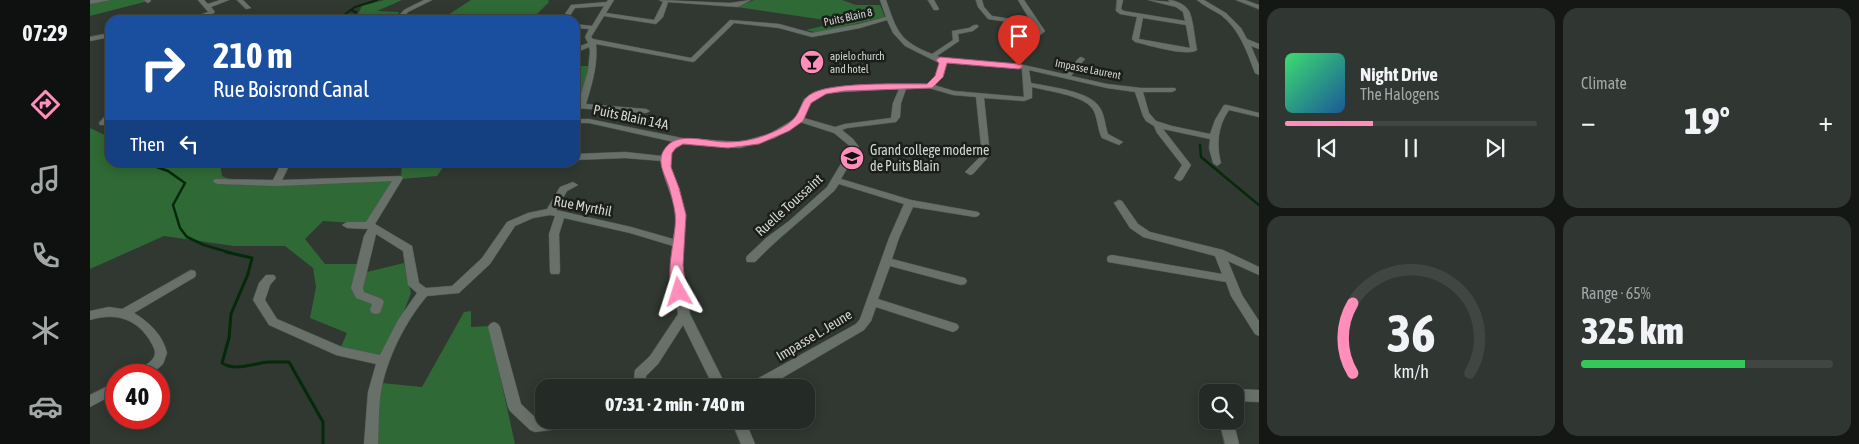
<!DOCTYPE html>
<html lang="en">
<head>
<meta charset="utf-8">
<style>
	:root { --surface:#242a25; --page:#303632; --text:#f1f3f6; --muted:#a3a7a7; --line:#414642; --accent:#ff8ebb }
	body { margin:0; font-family:"Asap Condensed",sans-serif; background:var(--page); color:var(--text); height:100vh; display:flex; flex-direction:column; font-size:19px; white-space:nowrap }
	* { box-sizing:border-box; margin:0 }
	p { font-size:16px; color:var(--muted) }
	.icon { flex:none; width:28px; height:28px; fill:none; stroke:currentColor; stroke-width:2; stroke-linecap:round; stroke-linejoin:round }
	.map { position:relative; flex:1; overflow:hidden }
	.details { display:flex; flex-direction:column; gap:8px; padding:8px; background:#141714; width:600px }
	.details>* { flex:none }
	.banner { position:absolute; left:15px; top:15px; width:475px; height:152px; border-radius:15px; box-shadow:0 2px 12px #0003,0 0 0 1px var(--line); background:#1a4fa0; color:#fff; overflow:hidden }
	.fabs { position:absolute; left:1109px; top:384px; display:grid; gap:10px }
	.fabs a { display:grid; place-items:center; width:45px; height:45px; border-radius:10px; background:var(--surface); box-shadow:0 2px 12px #0003,0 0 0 1px var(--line); font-size:25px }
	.speed { position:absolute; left:15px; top:364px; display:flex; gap:10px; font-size:25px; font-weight:700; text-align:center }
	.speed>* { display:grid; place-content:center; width:65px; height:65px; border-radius:50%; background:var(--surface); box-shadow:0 2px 12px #0003,0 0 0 1px var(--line); line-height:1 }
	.speed .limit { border:8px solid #d22; background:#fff; color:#111 }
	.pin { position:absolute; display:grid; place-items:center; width:42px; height:42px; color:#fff; margin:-51px -21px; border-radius:50% 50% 50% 0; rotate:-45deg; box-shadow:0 0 5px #0007 }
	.pin .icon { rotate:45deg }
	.me { position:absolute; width:55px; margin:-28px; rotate:354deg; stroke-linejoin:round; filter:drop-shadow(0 0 4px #0008) }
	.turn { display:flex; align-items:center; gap:18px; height:105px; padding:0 25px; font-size:22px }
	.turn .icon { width:65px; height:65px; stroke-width:2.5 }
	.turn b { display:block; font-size:35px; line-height:42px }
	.then { display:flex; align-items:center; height:48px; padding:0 25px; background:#0003; gap:10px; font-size:19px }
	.big { font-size:38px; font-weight:800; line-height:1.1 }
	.details .widget { flex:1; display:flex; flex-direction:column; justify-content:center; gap:8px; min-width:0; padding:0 18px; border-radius:15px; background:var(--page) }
	.details .dial { align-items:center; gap:0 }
	.dial svg { height:130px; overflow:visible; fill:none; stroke:var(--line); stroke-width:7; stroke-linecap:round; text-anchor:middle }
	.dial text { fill:var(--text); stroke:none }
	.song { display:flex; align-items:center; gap:15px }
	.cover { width:60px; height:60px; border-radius:8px; background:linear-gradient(135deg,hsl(140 70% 55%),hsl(210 70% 35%)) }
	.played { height:5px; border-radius:2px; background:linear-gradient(90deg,var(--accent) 35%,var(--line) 35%) }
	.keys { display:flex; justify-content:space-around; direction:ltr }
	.heat { display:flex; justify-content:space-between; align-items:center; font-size:28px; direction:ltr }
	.charge { height:8px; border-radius:4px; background:linear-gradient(90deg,#34c759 65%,var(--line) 0) }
	.details .tiles { flex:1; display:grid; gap:8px; grid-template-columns:repeat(2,1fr) }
	.trip { position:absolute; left:445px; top:379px; width:280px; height:50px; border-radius:15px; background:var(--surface); box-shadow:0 2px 12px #0003,0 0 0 1px var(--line); font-weight:800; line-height:50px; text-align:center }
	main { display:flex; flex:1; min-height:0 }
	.tab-bar { display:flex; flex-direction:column; width:90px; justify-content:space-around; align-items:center; background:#0e110f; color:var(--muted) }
	.tab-bar .icon { width:35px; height:35px }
	.tab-bar .selected { color:var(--accent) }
	.tab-bar b { font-size:22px; color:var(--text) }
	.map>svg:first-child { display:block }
</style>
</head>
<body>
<main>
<nav class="tab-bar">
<b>07:29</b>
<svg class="icon selected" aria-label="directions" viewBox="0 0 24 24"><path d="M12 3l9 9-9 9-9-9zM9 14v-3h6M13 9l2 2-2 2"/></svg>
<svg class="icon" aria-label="music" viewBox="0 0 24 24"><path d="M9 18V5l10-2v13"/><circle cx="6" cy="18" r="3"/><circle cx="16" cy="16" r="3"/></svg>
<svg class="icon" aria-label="phone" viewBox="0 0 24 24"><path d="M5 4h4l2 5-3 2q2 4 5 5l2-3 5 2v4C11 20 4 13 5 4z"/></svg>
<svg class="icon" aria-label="climate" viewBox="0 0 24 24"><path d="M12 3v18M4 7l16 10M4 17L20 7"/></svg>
<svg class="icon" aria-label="car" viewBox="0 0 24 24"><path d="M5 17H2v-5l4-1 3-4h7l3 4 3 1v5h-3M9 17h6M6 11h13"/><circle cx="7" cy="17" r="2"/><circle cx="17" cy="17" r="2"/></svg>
</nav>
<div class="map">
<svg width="1169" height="444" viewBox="0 0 1169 444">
	<rect width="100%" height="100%" fill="#303831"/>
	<path fill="#2f6935" d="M15 0H62L0 16V2Z
		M294 0H312L287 11 309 12 305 20H265L272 6Z
		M381 0H458L459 2 441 20H350Z
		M664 0H752L766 5H790L795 17 728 33 716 30 749 22 647 7Z
		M485 66H500L489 105H485Z
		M0 128 17 136 20 134V162L130 163 132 176 151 184 303 179 277 224 233 221 215 239 235 264H270L277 272 314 263 321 293 302 342 288 357 250 349 257 333 220 318 226 287 223 268 195 246H144L74 236 0 269Z
		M312 163H356L347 176 311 179Z
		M381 311V327L399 326 425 444H283L292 383 332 387 374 312Z"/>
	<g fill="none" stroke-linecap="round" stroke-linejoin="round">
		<path stroke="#05290b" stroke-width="2" d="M260 10 266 12 263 20
			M247 20 265 7 287 0"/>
		<path stroke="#05290b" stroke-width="2.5" d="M1110 145 1111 157 1169 205
			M53 162 78 171 95 183 83 205 90 228 97 237 114 245 141 253"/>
		<path stroke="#05290b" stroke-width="3" d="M136 252 162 258 158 274 141 314 139 338 132 363C146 372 163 363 179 362 185 362 192 362 199 362L233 422V444"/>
		<g stroke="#505650" stroke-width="1">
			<path id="minor" d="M0 0H20L0 4Z
				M54 0H60L61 1 58 3Z
				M108 0H114L118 4 130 0H139L121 7 125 12C116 19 106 20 95 20L118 12Z
				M147 0H153L161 8 156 9Z
				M334 0H342L318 12 311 20H305L314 10Z
				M518 0H524L516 13 564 20 573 2 569 0 640 3 661 0 648 7 578 2 573 17 566 24 514 16 501 37 503 39 601 58 640 20 689 24 722 33 769 24 796 17 790 0H796C807 31 809 41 842 54L863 40 862 31 879 28 884 25H888V27L883 31 868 34 869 41 847 56 851 58 929 64 974 74 989 58 991 57 995 59 981 76 1017 84 1051 88H1085L1086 90 1082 92H1053L1059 113 1066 121 1082 126 1120 134 1125 120 1134 105H1137L1169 113V117L1139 110C1128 126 1126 144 1131 163L1127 166 1123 163 1119 148 1120 139 1073 129 1101 165 1092 180 1089 181 1084 178 1092 165 1067 133 1064 126 1056 121 1053 116 1045 92 1017 88 939 70 941 83C960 87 1001 91 1010 108 1015 116 1015 126 1018 134L1033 142 1029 145 1012 138C1007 129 1008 116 1002 108 992 95 957 91 942 87V98L934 101 894 98 900 155 883 174 880 175 875 172 892 155 886 97 863 95 839 88 816 89 811 103 810 117 806 122 757 128 752 130 763 139 769 147 751 179 821 200 888 212 890 214 888 216 885 217 823 207 809 238 802 259 875 278 877 281 875 284 871 285 800 266 788 299 867 324 869 327 867 330 863 332 786 307 781 321 774 330 675 388H657L658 384 766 324 770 319 799 238 814 204 749 184 744 191C718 215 690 236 665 262H657L656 259 657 256 676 238 699 221 737 187 761 147 744 133 710 122 685 138 650 148 593 144 585 148 581 152 580 167 589 188 596 215 591 265 600 314 637 388H624L593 325 568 364 556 376V388H543L545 370 560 356 588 314 581 265 583 246 540 233 474 218 469 234 470 271 469 274H461L460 271 459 234 465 216 460 215 443 218 425 226 400 264 369 293 337 296C316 321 299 354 292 386 288 405 289 425 288 444H274L278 392 286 364 246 355 179 325 163 300 169 283 176 275H184L186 278 180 285 175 300 187 319 252 347 290 355 308 320 327 293 318 285 313 251 286 234 273 288 274 292 292 299 294 302 290 313 286 314 282 313 280 310 282 304 266 298 261 288 274 236 278 229 257 228 252 225 257 222H276L302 181 186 186 128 184 125 183 123 181 125 179 183 180 192 162H201L192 180 311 176 313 178 285 224 322 246 329 283 336 288 362 286 392 258 417 222 438 213 457 209 470 187 483 182 488 185 477 191 466 210 541 227 583 239C584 231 587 223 586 215 585 198 571 178 572 161L535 158 485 160V154L535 152 572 156C573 149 578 145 584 142L499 123H485V119H499L592 138 650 142 679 134 706 118 714 99 724 92 736 89 774 86 837 84 846 76 849 63 815 46 803 33 797 20 770 28 722 37 689 28 644 23 605 61 603 62 506 44C508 65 502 84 496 104L556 109 560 111 556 113 485 108V104H488L498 71 500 51 499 47 485 53V48L498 43 495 37 499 29 485 28V24L502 26 514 6 485 8 479 17 480 20H474L473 17 481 5 517 2ZM857 63 932 69 934 97 864 91 844 85 853 77ZM809 89 803 103 801 118 755 124 745 127 714 118C719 105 723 98 737 93Z
				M838 0H844L849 9 848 10H844Z
				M886 0H892L894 7 902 16 941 22 928 0H934L955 31 942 42 913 43 912 42 915 40 938 39 948 31 945 26 898 19 888 7Z
				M1027 0H1033L1031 9 1034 11 1095 21 1093 12 1086 7 1058 0 1080 2 1078 0C1085 0 1095 4 1099 11 1103 18 1105 40 1107 50 1097 57 1058 45 1045 42L1042 39 1047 17 1030 14 1026 11ZM1053 18 1096 25 1100 48 1049 39Z
				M1107 0H1114L1136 13 1151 28 1157 39 1169 44V49L1161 46 1169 65V75L1165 73C1157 52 1150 30 1131 15 1123 10 1114 6 1107 0Z
				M1146 0H1155L1169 5V9Z
				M20 33V37L0 41V37Z
				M17 114H20V121L16 125H10L9 123Z
				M121 162H131L123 168 119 165Z
				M1029 200 1032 201 1048 224 1060 232 1133 250 1169 267V275L1138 261 1152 295 1169 321V336L1165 334 1141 296 1136 282 1018 262 1017 259 1018 256 1022 255 1132 274 1125 256 1053 237 1040 228 1024 203Z
				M101 270 105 271 106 274 105 277 44 313C59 322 73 335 77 353L73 364 61 375H44C48 367 64 364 65 353 65 348 61 343 59 339 44 317 24 313 0 320V311L19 307 32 309Z
				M404 322 408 324 410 327 431 404 448 420H509L507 424 445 432 440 430 420 411 418 407 398 327 400 324Z
				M26 382V393L0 407V395Z
				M1145 389 1169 390V402L1145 401V392H1140Z
				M641 420H655L665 444H651Z
				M1129 420H1143L1149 444H1135Z"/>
		</g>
		<use href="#minor" fill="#687169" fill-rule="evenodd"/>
	</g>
	<path fill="#ff8ebb" stroke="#a65c7a" d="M850 57 929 64 933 66 929 69 857 63 853 77 842 88 754 91 736 94 721 103 713 121 699 131 669 144 638 148 593 144 586 148 582 153 581 167 589 188 596 215 593 265 596 292 594 296H585C572 274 588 236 585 213 584 205 581 195 579 187 574 172 564 159 578 145 591 132 619 142 637 142 645 142 655 141 663 139 675 136 699 127 706 116 712 107 712 98 723 93 744 82 811 84 837 84L845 76 849 63 846 60Z"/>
	<defs>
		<g id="bar-disc" transform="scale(1.25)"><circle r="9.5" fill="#ff8ebb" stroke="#1b1e1b"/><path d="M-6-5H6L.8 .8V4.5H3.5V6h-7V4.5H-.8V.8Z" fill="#111"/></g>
		<g id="university-disc" transform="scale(1.25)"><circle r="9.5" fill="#ff8ebb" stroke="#1b1e1b"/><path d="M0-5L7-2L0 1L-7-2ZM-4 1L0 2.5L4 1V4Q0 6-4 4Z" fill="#111"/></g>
	</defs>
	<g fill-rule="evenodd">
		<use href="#bar-disc" x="722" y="62"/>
		<use href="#university-disc" x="762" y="158"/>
	</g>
	<g text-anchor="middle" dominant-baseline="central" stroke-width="5" stroke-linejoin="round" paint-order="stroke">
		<g font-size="11" fill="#d1d6d1" stroke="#1b1e1b">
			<text transform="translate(758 17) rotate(-12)">Puits Blain 8</text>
			<text transform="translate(998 69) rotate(11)">Impasse Laurent</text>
		</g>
		<g font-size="11" fill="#d1d6d1" stroke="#1b1e1b" text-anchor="start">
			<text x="740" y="56">apielo church<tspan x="740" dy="13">and hotel</tspan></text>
		</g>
		<g font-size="14" fill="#d1d6d1" stroke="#1b1e1b">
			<text transform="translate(541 117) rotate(12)">Puits Blain 14A</text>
			<text transform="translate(699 205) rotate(-42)">Ruelle Toussaint</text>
			<text transform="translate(493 206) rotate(11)">Rue Myrthil</text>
			<text transform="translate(724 335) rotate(-31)">Impasse L. Jeune</text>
		</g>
		<g font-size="14" fill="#d1d6d1" stroke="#1b1e1b" text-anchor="start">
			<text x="780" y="150">Grand college moderne<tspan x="780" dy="16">de Puits Blain</tspan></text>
		</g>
	</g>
</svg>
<div class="fabs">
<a><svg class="icon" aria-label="search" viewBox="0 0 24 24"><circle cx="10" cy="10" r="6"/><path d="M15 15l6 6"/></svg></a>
</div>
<div class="speed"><div class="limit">40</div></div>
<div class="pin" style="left:929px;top:66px;background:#d93025"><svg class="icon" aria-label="arrive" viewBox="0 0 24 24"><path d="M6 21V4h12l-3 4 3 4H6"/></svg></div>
<svg class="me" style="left:589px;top:292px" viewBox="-20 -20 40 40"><path d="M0-17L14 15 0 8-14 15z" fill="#ff8ebb" stroke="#fff" stroke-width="4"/></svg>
<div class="trip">07:31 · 2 min · 740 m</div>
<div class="banner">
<div class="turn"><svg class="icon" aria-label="right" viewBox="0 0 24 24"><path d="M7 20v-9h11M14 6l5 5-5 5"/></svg><div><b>210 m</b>Rue Boisrond Canal</div></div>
<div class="then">Then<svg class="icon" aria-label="left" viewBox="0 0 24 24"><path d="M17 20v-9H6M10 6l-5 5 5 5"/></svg></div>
</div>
</div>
<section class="details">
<div class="tiles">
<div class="widget">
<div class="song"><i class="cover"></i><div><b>Night Drive</b><p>The Halogens</p></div></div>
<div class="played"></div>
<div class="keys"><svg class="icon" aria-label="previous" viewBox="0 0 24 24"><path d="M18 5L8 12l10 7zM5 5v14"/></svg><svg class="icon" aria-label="pause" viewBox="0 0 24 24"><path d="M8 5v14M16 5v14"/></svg><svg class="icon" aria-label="next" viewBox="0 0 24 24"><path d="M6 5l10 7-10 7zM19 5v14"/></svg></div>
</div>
<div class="widget"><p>Climate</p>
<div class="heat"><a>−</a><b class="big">19°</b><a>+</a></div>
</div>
<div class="widget dial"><svg viewBox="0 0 100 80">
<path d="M14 69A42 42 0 1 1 86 69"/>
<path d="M14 69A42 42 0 0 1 14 26" stroke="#ff8ebb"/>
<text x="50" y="56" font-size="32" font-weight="700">36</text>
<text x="50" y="72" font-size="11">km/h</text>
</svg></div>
<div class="widget"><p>Range · 65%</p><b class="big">325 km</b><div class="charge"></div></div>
</div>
</section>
</main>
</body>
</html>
